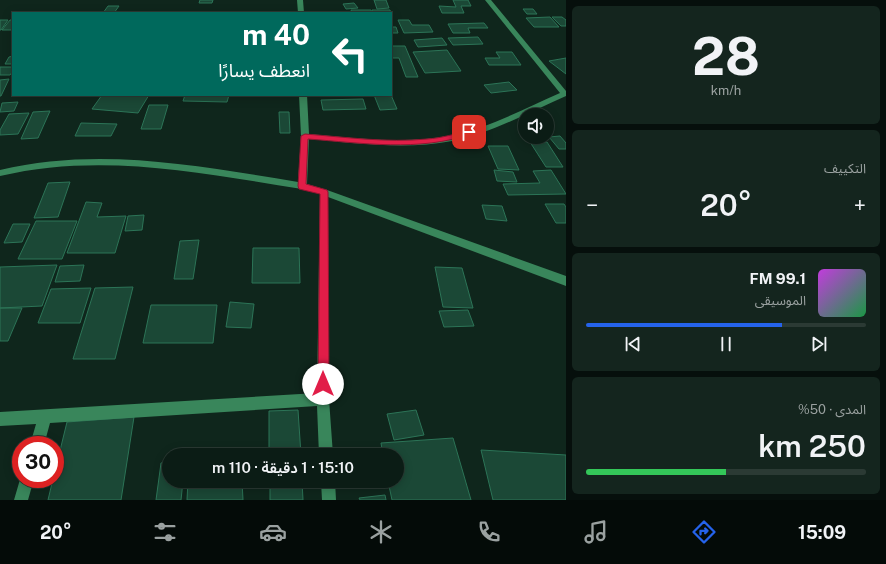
<!DOCTYPE html>
<html lang="ar">
<head>
<meta charset="utf-8">
<style>
	:root { --surface:#0b1c15; --page:#14251e; --text:#f1f3f6; --muted:#9aa1a0; --line:#2b3a34; --accent:#2563eb }
	body { margin:0; font-family:"Public Sans","Noto Sans Arabic",sans-serif; background:var(--page); color:var(--text); direction:rtl; height:100vh; display:flex; flex-direction:column; font-size:15px; white-space:nowrap }
	* { box-sizing:border-box; margin:0 }
	p { font-size:13px; color:var(--muted) }
	.icon { flex:none; width:22px; height:22px; fill:none; stroke:currentColor; stroke-width:2; stroke-linecap:round; stroke-linejoin:round }
	.map { position:relative; flex:1; overflow:hidden; direction:ltr }
	.panel { display:flex; flex-direction:column; gap:6px; padding:6px; background:#060f0c; width:320px }
	.panel>* { flex:none }
	.guide { position:absolute; left:12px; top:12px; width:380px; height:84px; border-radius:0px; box-shadow:0 2px 10px #0003,0 0 0 1px var(--line); direction:rtl; background:#00695c; color:#fff; overflow:hidden }
	.fabs { position:absolute; left:518px; top:108px; display:grid; gap:8px }
	.fabs a { display:grid; place-items:center; width:36px; height:36px; border-radius:50%; background:var(--surface); box-shadow:0 2px 10px #0003,0 0 0 1px var(--line); font-size:20px }
	.speed { position:absolute; left:12px; top:436px; display:flex; gap:8px; font-size:20px; font-weight:700; text-align:center }
	.speed>* { display:grid; place-content:center; width:52px; height:52px; border-radius:50%; background:var(--surface); box-shadow:0 2px 10px #0003,0 0 0 1px var(--line); line-height:1 }
	.speed .limit { border:6px solid #d22; background:#fff; color:#111 }
	.pin { position:absolute; display:grid; place-items:center; width:34px; height:34px; color:#fff; margin:-17px; border-radius:8px; box-shadow:0 2px 6px #0006 }
	.me { position:absolute; width:44px; margin:-22px; rotate:0deg; stroke-linejoin:round; filter:drop-shadow(0 0 3px #0008) }
	.turn { display:flex; align-items:center; gap:14px; height:84px; padding:0 16px; font-size:18px }
	.turn .icon { width:52px; height:52px; stroke-width:2.5 }
	.turn b { display:block; font-size:28px; line-height:34px }
	.big { font-size:30px; font-weight:600; line-height:1.1 }
	.panel .tile { flex:1; display:flex; flex-direction:column; justify-content:center; gap:6px; min-width:0; padding:0 14px; border-radius:6px; background:var(--page) }
	.panel .dial { align-items:center; gap:0 }
	.dial b { font-size:52px; line-height:1 }
	.song { display:flex; align-items:center; gap:12px }
	.cover { width:48px; height:48px; border-radius:6px; background:linear-gradient(135deg,hsl(290 70% 55%),hsl(140 70% 35%)) }
	.played { height:4px; border-radius:2px; background:linear-gradient(90deg,var(--accent) 70%,var(--line) 70%) }
	.keys { display:flex; justify-content:space-around; direction:ltr }
	.heat { display:flex; justify-content:space-between; align-items:center; font-size:22px; direction:ltr }
	.charge { height:6px; border-radius:3px; background:linear-gradient(90deg,#34c759 50%,var(--line) 0) }
	.trip { position:absolute; left:162px; top:448px; width:242px; height:40px; border-radius:20px; background:var(--surface); box-shadow:0 2px 10px #0003,0 0 0 1px var(--line); font-weight:600; line-height:40px; text-align:center; direction:rtl }
	.dock { display:flex; height:64px; justify-content:space-around; align-items:center; background:#040b08; color:var(--muted) }
	.dock .icon { width:28px; height:28px }
	.dock .selected { color:var(--accent) }
	.dock b { font-size:18px; color:var(--text) }
	main { display:flex; flex:1; min-height:0 }
	.map>svg:first-child { display:block }
</style>
</head>
<body>
<main>
<section class="panel">
<div class="tile dial"><b>28</b><p>km/h</p></div>
<div class="tile"><p>التكييف</p>
<div class="heat"><a>−</a><b class="big">20°</b><a>+</a></div>
</div>
<div class="tile">
<div class="song"><i class="cover"></i><div><b>99.1 FM</b><p>الموسيقى</p></div></div>
<div class="played"></div>
<div class="keys"><svg class="icon" aria-label="previous" viewBox="0 0 24 24"><path d="M18 5L8 12l10 7zM5 5v14"/></svg><svg class="icon" aria-label="pause" viewBox="0 0 24 24"><path d="M8 5v14M16 5v14"/></svg><svg class="icon" aria-label="next" viewBox="0 0 24 24"><path d="M6 5l10 7-10 7zM19 5v14"/></svg></div>
</div>
<div class="tile"><p>المدى · 50%</p><b class="big">250 km</b><div class="charge"></div></div>
</section>
<div class="map">
<svg width="566" height="500" viewBox="0 0 566 500">
	<rect width="100%" height="100%" fill="#0f261c"/>
	<path fill="#1b4836" stroke="#2c7457" d="M200 0H213L212 3H199Z
		M374 0H386L389 8 377 9Z
		M453 0H468L471 6H461L464 13H442L439 6 456 7Z
		M354 3 358 8 346 9 343 4Z
		M108 6H119L114 13H103Z
		M523 9H533L537 14H527Z
		M351 10H371L372 13H352Z
		M372 10H390L391 13H373Z
		M550 17 559 27H534L526 18Z
		M552 17H562L566 20V26H561Z
		M0 20H8L1 30H0Z
		M10 20H13V30H2Z
		M398 20H409L412 25H429L433 32 404 33Z
		M484 23 488 28H468L470 33H453L448 24Z
		M391 27H396L398 33H391Z
		M478 37 483 44 453 45 448 38Z
		M442 38 447 45 418 47 414 40Z
		M391 46H405L418 77H406L399 58H391Z
		M447 50 461 71 425 73 413 52Z
		M496 52H512L521 65H489L485 58H500Z
		M13 56V64H5L9 57Z
		M566 58V74L549 61Z
		M0 67H13V71L10 75H0Z
		M9 79 1 96H0V80Z
		M509 82 517 90 491 93 484 85Z
		M102 95H149L138 113 92 109Z
		M185 95H229L227 102 183 101Z
		M374 95H391L397 109 380 110Z
		M363 99 366 109 323 110 321 100Z
		M18 102 14 111 0 112 2 103Z
		M149 105H168L161 129H141Z
		M50 111 38 138 21 139 33 112Z
		M279 112H289L290 133H280Z
		M29 113 18 134 0 135V130L9 114Z
		M81 123 117 124 111 136H75Z
		M560 136 566 143V149H559L549 137Z
		M530 142H547L563 167H546Z
		M488 146H508L519 170 498 169Z
		M494 170 513 172 517 182 497 181Z
		M551 170 566 194 508 195 503 184 540 183 533 171Z
		M70 182 58 217 34 218 48 183Z
		M86 202 102 203 97 217 126 216 115 253H67Z
		M545 204H564L566 207V223H556Z
		M482 205 502 206 507 221 486 219Z
		M144 215 142 230 125 231 128 216Z
		M36 221H77L62 259H18Z
		M13 224H30L22 242 4 243Z
		M199 240 193 279H174L180 241Z
		M253 248H299L300 283H252Z
		M57 265 42 306 0 308V267Z
		M84 265 80 281 55 282 60 266Z
		M435 267 462 268 473 308 443 307Z
		M133 287 115 359H73L95 288Z
		M91 288 80 323H38L51 289Z
		M230 302 254 304 251 328 226 327Z
		M151 305H217L213 343H143Z
		M0 308H22L8 341H0Z
		M468 310 474 326 444 327 439 311Z
		M298 410 301 455H269V411Z
		M416 410 424 435 394 440 387 414Z
		M134 417 121 500H48L53 479H55V471L67 422Z
		M453 438 471 500H392L388 481H397V455H383L381 443Z
		M481 450 566 455V500H493Z
		M169 462V481H183L181 500H156L161 463Z
		M188 481H242L243 500H187Z
		M270 481H302L303 500H270Z
		M385 495 386 500H360L359 498Z"/>
	<g fill="none" stroke-linecap="round" stroke-linejoin="round">
		<path fill="#39865b" fill-rule="evenodd" d="M297 0H303L304 13H298Z
			M485 0H491L566 91V96C529 112 492 133 452 141 405 150 356 143 309 139L307 184 327 190 566 276V286L328 197 329 399 333 455H319L317 406 50 423 44 445H30L36 424 0 426V412L317 393 320 194 302 189C202 173 101 152 0 176V170C100 146 199 166 298 182L301 136 299 95H307L309 134C356 138 405 145 452 135 490 128 525 108 560 93Z
			M21 476V479H34L28 500H14Z
			M321 481H335L336 500H322Z"/>
	</g>
	<path fill="#e11d48" stroke="#92132f" d="M469 130 471 131V134C419 152 362 143 308 139L306 184 327 190 328 192 329 384 327 388 323 389 319 388 318 384 320 194 299 189 298 186 301 136 305 134C345 137 387 143 427 139 442 138 455 134 469 130Z"/>
</svg>
<div class="fabs">
<a><svg class="icon" aria-label="sound" viewBox="0 0 24 24"><path d="M4 9h4l5-4v14l-5-4H4zM17 9q2 3 0 6"/></svg></a>
</div>
<div class="speed"><div class="limit">30</div></div>
<div class="pin" style="left:469px;top:132px;background:#d93025"><svg class="icon" aria-label="arrive" viewBox="0 0 24 24"><path d="M6 21V4h12l-3 4 3 4H6"/></svg></div>
<svg class="me" style="left:323px;top:384px" viewBox="-20 -20 40 40"><circle r="19" fill="#fff"/><path d="M0-13L10 11 0 6-10 11z" fill="#e11d48"/></svg>
<div class="trip">15:10 · 1 دقيقة · 110 m</div>
<div class="guide">
<div class="turn"><svg class="icon" aria-label="left" viewBox="0 0 24 24"><path d="M17 20v-9H6M10 6l-5 5 5 5"/></svg><div><b>40 m</b>انعطف يسارًا</div></div>
</div>
</div>
</main>
<nav class="dock">
<b>15:09</b>
<svg class="icon selected" aria-label="directions" viewBox="0 0 24 24"><path d="M12 3l9 9-9 9-9-9zM9 14v-3h6M13 9l2 2-2 2"/></svg>
<svg class="icon" aria-label="music" viewBox="0 0 24 24"><path d="M9 18V5l10-2v13"/><circle cx="6" cy="18" r="3"/><circle cx="16" cy="16" r="3"/></svg>
<svg class="icon" aria-label="phone" viewBox="0 0 24 24"><path d="M5 4h4l2 5-3 2q2 4 5 5l2-3 5 2v4C11 20 4 13 5 4z"/></svg>
<svg class="icon" aria-label="climate" viewBox="0 0 24 24"><path d="M12 3v18M4 7l16 10M4 17L20 7"/></svg>
<svg class="icon" aria-label="car" viewBox="0 0 24 24"><path d="M5 17H2v-5l4-1 3-4h7l3 4 3 1v5h-3M9 17h6M6 11h13"/><circle cx="7" cy="17" r="2"/><circle cx="17" cy="17" r="2"/></svg>
<svg class="icon" aria-label="filters" viewBox="0 0 24 24"><path d="M4 7h16M4 17h16"/><circle cx="9" cy="7" r="2"/><circle cx="15" cy="17" r="2"/></svg>
<b>20°</b>
</nav>
</body>
</html>
